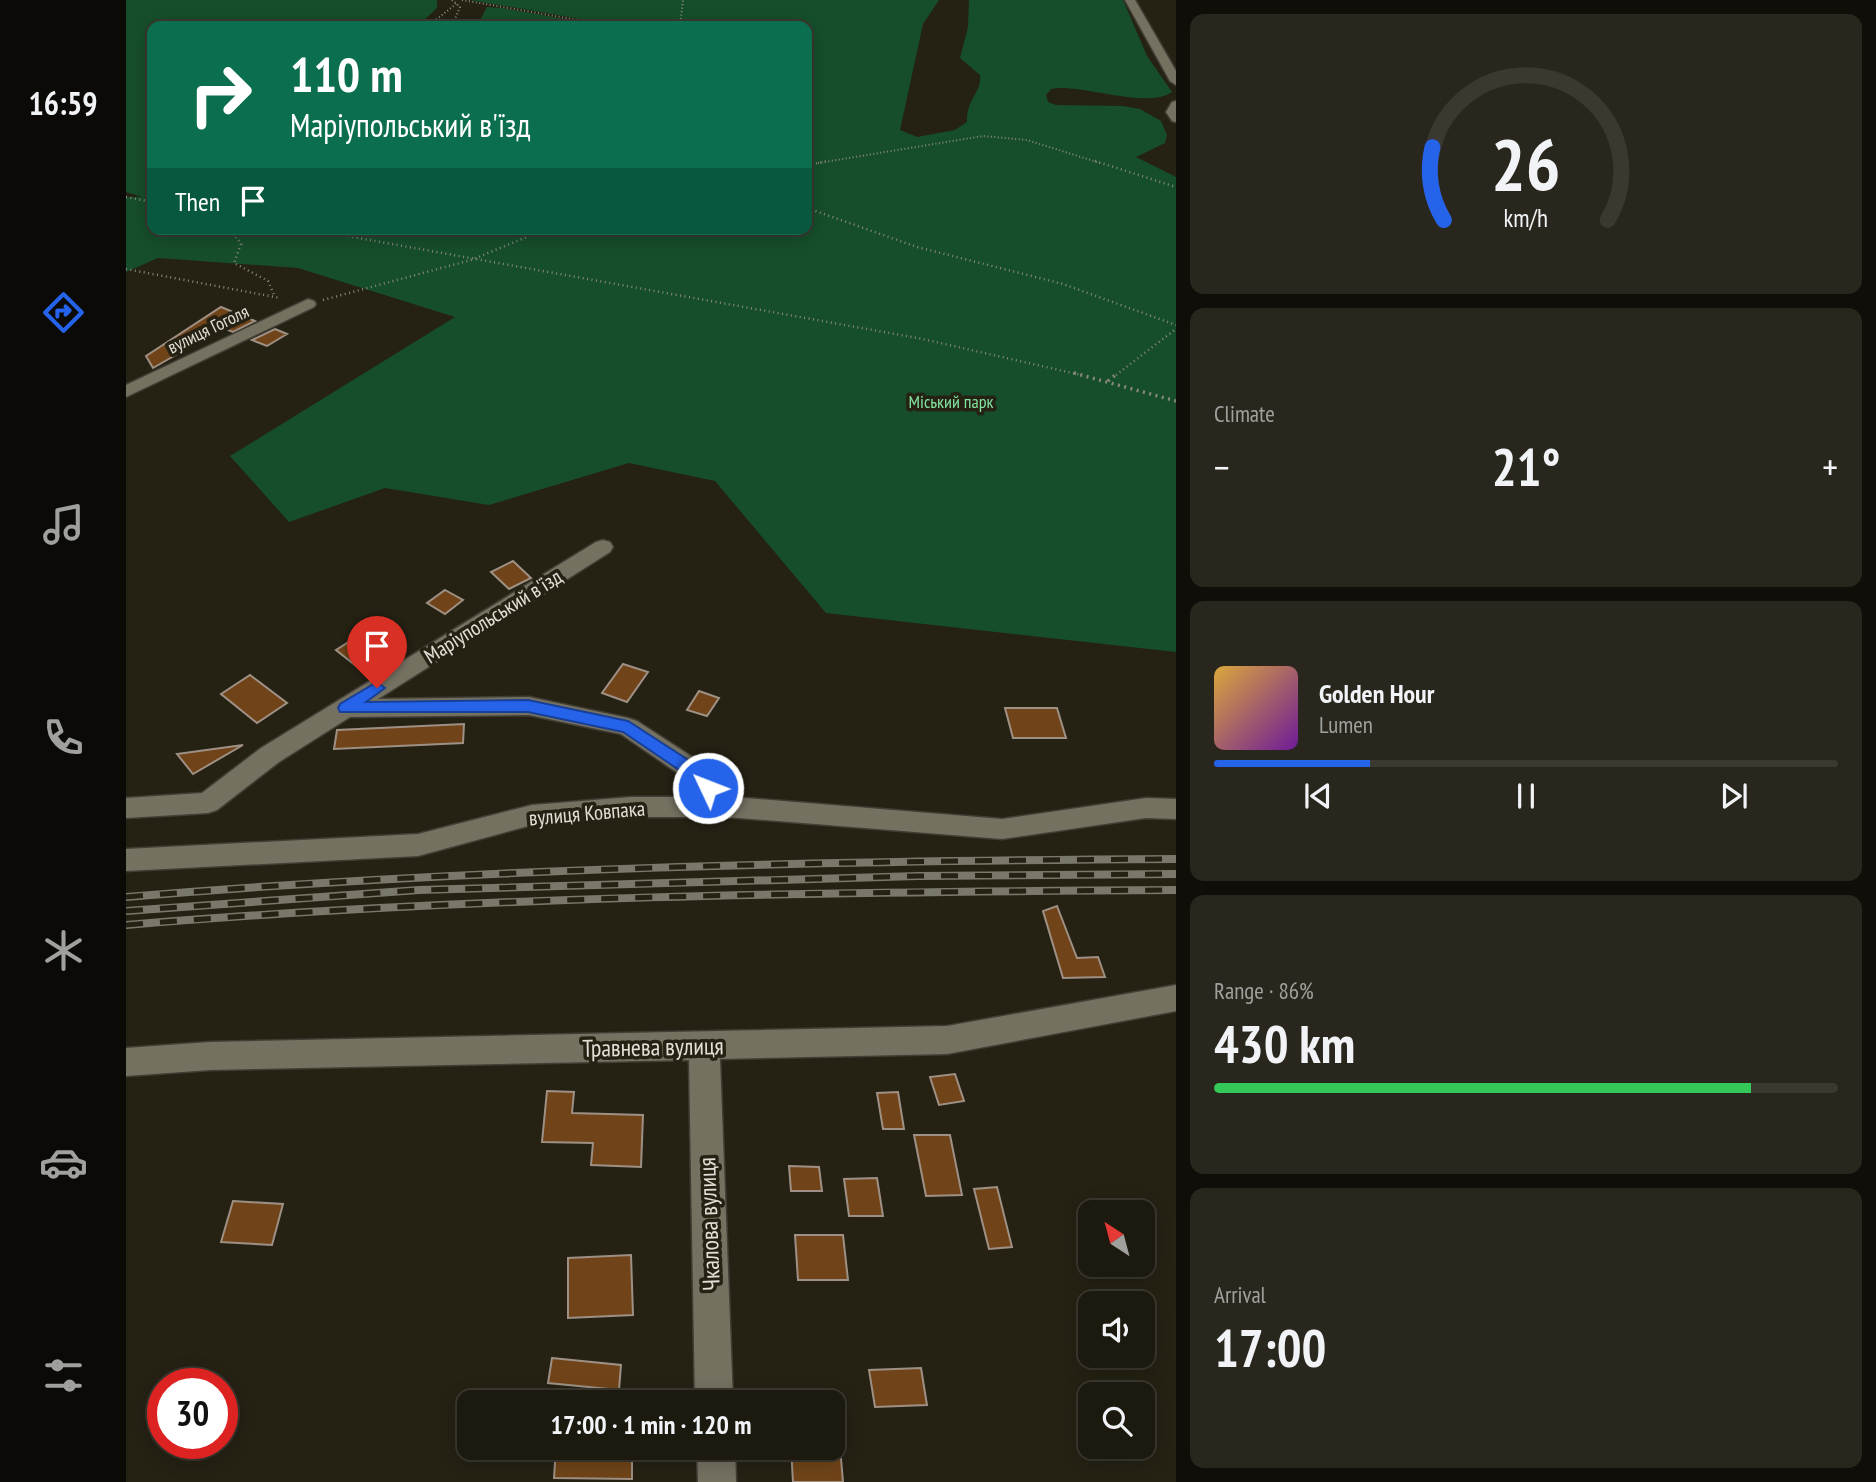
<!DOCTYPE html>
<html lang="en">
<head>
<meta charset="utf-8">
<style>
	:root { --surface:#1c1a0f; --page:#29271d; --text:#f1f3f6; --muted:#a0a19e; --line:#3a382f; --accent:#2563eb }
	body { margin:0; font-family:"PT Sans Narrow",sans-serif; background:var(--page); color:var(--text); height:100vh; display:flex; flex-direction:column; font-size:26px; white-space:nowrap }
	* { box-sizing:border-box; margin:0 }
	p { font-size:23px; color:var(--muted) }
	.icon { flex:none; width:38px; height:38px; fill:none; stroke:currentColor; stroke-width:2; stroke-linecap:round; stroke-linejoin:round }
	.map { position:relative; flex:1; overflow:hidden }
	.side { display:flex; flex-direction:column; gap:14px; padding:14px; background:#0f0e08; width:700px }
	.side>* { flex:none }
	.banner { position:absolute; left:21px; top:21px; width:665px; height:214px; border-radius:14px; box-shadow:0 4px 18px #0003,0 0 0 2px var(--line); background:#0b6e4f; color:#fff; overflow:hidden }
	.needle { width:46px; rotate:324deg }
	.fabs { position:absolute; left:952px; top:1200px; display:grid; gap:14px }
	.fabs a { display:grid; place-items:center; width:77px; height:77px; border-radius:14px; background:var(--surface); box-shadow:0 4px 18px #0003,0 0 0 2px var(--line); font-size:35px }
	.speed { position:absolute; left:21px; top:1368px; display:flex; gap:14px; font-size:35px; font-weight:700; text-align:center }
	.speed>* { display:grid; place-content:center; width:91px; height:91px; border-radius:50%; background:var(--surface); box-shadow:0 4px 18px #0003,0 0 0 2px var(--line); line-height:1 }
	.speed .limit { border:10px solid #d22; background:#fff; color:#111 }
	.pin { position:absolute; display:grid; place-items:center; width:60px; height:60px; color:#fff; margin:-72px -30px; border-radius:50% 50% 50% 0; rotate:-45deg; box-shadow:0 0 7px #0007 }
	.pin .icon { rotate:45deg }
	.me { position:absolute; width:77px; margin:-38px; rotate:313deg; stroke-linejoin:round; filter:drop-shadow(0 0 5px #0008) }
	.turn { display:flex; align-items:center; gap:24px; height:147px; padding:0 28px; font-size:32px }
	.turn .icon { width:91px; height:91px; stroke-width:2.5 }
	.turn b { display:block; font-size:49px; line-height:60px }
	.then { display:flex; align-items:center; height:66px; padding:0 28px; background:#0003; gap:14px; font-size:26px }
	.big { font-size:52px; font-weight:700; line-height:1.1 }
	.side .widget { flex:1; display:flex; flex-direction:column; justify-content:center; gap:10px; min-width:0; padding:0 24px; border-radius:14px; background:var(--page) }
	.side .dial { align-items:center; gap:0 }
	.dial svg { height:182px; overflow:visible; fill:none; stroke:var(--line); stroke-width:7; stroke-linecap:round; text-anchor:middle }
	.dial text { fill:var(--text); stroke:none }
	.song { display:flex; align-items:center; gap:21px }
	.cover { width:84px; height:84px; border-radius:10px; background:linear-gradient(135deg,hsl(40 70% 55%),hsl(280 70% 35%)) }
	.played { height:7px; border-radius:4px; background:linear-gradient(90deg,var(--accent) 25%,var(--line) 25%) }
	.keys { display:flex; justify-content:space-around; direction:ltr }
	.heat { display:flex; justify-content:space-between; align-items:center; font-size:38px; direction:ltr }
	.charge { height:10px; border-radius:5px; background:linear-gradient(90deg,#34c759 86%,var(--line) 0) }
	.trip { position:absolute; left:331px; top:1390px; width:388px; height:70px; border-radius:14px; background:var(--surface); box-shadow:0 4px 18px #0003,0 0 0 2px var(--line); font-weight:700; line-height:70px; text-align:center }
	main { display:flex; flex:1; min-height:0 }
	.tabs { display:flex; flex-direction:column; width:126px; justify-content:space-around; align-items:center; background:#0b0a06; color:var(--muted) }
	.tabs .icon { width:49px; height:49px }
	.tabs .active { color:var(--accent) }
	.tabs b { font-size:32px; color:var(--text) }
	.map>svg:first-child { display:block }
</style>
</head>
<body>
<main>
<nav class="tabs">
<b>16:59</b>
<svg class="icon active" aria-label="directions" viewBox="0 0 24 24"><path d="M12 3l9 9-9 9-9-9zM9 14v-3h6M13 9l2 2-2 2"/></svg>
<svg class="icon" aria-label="music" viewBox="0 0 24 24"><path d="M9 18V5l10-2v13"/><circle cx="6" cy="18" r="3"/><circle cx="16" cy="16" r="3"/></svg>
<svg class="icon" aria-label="phone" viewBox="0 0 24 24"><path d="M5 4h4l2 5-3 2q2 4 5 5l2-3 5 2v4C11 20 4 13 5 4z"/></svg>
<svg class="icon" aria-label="climate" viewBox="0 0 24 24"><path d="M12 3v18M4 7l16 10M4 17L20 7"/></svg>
<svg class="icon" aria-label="car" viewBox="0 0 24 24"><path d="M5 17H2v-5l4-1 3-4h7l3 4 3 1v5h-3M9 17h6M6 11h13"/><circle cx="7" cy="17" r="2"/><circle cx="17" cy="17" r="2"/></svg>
<svg class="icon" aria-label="filters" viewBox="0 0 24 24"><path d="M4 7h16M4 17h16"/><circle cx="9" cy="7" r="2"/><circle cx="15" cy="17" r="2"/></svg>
</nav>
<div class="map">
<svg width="1050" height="1482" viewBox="0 0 1050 1482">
	<rect width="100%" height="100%" fill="#252214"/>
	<path fill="#164e2b" d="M0 0H311V8L292 26H26V229H681V26H495L344 0H813L797 24 774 130 791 137 829 130 841 122C840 99 856 93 854 75L834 58 842 27 843 0H997L1021 56 1046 92C1020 110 954 83 925 89L920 95 922 102 930 105 997 106 1014 109 1035 121 1041 135 1039 143 1010 157 1050 177V652L700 613 589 481 503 463 363 505 259 488 163 522 104 456 329 317 172 268 32 258 0 272V197H16L0 192Z
		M361 7 376 8 479 26H351Z"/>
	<path fill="#704418" stroke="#9e9084" stroke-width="2" d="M95 307 129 321 107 332 97 328 27 368 20 356Z
		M149 329 161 334 141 346 126 340Z
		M387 561 405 578 383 589 365 572Z
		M319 590 337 600 319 614 301 603Z
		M243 629 268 648 234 669 210 650Z
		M497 664 522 672 501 702 476 693Z
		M124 675 161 703 131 723 95 694Z
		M573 691 593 698 581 716 561 710Z
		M879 708H931L940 738H887Z
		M338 724 337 743 208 749 211 730Z
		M117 745 67 774 51 754Z
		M931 906 951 958 972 957 979 977 937 978 917 911Z
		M829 1074 838 1101 813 1105 804 1077Z
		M421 1091 448 1092 446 1113 517 1115 515 1167 465 1165 467 1143 416 1142Z
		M772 1092 778 1129H757L751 1093Z
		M788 1135H824L836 1195 800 1196Z
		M663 1166 693 1167 696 1191H665Z
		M751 1178 757 1216H723L718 1179Z
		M871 1187 886 1247 863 1249 848 1189Z
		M107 1201 157 1204 146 1245 95 1242Z
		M669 1235H717L722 1280H672Z
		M505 1255 507 1315 442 1318V1258Z
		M426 1358 495 1365 493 1390 422 1383Z
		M795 1368 801 1405 749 1407 743 1370Z
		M430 1447H506V1479L428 1478Z
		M665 1447H714L717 1482H667Z"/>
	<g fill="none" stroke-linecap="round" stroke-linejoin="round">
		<g stroke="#413e35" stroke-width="3">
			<path id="minor" d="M999 0H1009L1050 71V85L1044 81Z
				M1050 101V122L1046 121 1040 112 1046 102Z
				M182 299 188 301 190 304 188 307 0 397V385Z
				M477 540 484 542 487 547 484 552 252 699 403 697 502 718 511 721 574 762 607 797 876 819 1020 798 1050 799V819L1020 818 876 839 600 817H505L406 825 292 856 0 871V849L292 834 406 805 505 797H575L556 776 495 734 403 715 224 717 153 762 91 810 82 813 0 818V798L76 793 135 748 470 542Z
				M1050 985V1011L821 1054 594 1059 607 1402H569L563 1060 84 1070 0 1076V1048L84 1042 821 1026Z
				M571 1447H609L610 1482H572Z"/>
		</g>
		<path stroke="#8b897e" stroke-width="2" stroke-dasharray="1 2.5" stroke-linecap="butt" d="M326 0 334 7 329 19 336 26
			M336 0 487 26
			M302 26 330 4
			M554 26 557 0
			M692 163 857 136 901 140 974 163"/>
		<path stroke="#8b897e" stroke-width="2.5" stroke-dasharray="1 3.5" stroke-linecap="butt" d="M969 161 1050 187
			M681 165 703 161
			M0 197 26 202
			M681 208 791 247 937 284 1050 325
			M105 229 115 244 108 263 142 281 149 297
			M182 229 797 339 955 375
			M0 269 154 298
			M197 300 345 260 420 229
			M990 375 1050 329"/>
		<path stroke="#8b897e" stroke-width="3.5" stroke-dasharray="2 4.5" stroke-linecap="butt" d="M948 373 1050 401
			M982 381 992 373"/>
		<use href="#minor" fill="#757161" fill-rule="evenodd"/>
		<g stroke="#7a776b" stroke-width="8">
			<path id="rail" d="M0 897C350 868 699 861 1050 859
				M0 911 293 890 792 876 1050 874
				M0 925C350 896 699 892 1050 890"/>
		</g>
		<use href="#rail" stroke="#252214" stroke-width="5" stroke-dasharray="17" stroke-linecap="butt"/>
	</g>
	<path fill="#2563eb" stroke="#184099" stroke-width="2" d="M251 682 259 688 240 702 402 700 502 721 570 765 590 788 588 793H576L559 774 497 732 402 712H214L212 708 214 704Z"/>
	<g text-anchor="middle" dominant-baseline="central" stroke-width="7" stroke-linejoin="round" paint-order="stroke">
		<g font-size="18" fill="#e1dfd6" stroke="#252214">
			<text transform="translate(82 329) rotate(-26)">вулиця Гоголя</text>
		</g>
		<g font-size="18" fill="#81e49f" stroke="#252214">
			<text x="825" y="401">Міський парк</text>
		</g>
		<g font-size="21" fill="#e1dfd6" stroke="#252214">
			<text transform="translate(367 616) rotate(-32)">Маріупольський в'їзд</text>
			<text transform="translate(461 813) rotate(-5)">вулиця Ковпака</text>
		</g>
		<g font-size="24" fill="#e1dfd6" stroke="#252214">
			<text transform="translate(527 1047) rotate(-1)">Травнева вулиця</text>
			<text transform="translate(583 1224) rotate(-92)">Чкалова вулиця</text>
		</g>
	</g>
</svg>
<div class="fabs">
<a><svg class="needle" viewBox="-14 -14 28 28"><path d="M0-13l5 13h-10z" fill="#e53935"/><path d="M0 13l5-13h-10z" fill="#a0a19e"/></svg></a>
<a><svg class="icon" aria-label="sound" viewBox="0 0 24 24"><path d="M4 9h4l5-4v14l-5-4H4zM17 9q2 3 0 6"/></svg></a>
<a><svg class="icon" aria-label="search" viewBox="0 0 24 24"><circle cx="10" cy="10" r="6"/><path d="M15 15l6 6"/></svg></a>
</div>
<div class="speed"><div class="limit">30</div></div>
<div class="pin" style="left:251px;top:688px;background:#d93025"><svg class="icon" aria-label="arrive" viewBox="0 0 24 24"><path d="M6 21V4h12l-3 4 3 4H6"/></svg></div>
<svg class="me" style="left:582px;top:788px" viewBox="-20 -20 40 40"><circle r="17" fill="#2563eb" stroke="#fff" stroke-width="3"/><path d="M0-11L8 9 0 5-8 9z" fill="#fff"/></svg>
<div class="trip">17:00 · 1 min · 120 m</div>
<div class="banner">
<div class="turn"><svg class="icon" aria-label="right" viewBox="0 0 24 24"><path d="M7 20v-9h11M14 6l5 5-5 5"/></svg><div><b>110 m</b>Маріупольський в'їзд</div></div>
<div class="then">Then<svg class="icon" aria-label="arrive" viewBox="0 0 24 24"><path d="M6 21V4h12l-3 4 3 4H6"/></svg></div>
</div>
</div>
<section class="side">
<div class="widget dial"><svg viewBox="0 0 100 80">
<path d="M14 69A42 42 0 1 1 86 69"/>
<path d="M14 69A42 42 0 0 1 9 37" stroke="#2563eb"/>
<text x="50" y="56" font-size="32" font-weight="700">26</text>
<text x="50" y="72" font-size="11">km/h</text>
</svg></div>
<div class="widget"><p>Climate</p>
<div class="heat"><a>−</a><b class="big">21°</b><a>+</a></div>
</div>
<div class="widget">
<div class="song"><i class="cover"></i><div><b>Golden Hour</b><p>Lumen</p></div></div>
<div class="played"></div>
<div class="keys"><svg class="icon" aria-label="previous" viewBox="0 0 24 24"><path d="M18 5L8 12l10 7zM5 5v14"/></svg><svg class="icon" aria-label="pause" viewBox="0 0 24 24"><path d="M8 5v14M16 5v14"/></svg><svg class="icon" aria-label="next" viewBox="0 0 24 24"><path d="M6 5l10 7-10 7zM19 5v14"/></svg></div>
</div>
<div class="widget"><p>Range · 86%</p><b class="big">430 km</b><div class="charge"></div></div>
<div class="widget"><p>Arrival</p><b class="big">17:00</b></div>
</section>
</main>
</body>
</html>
